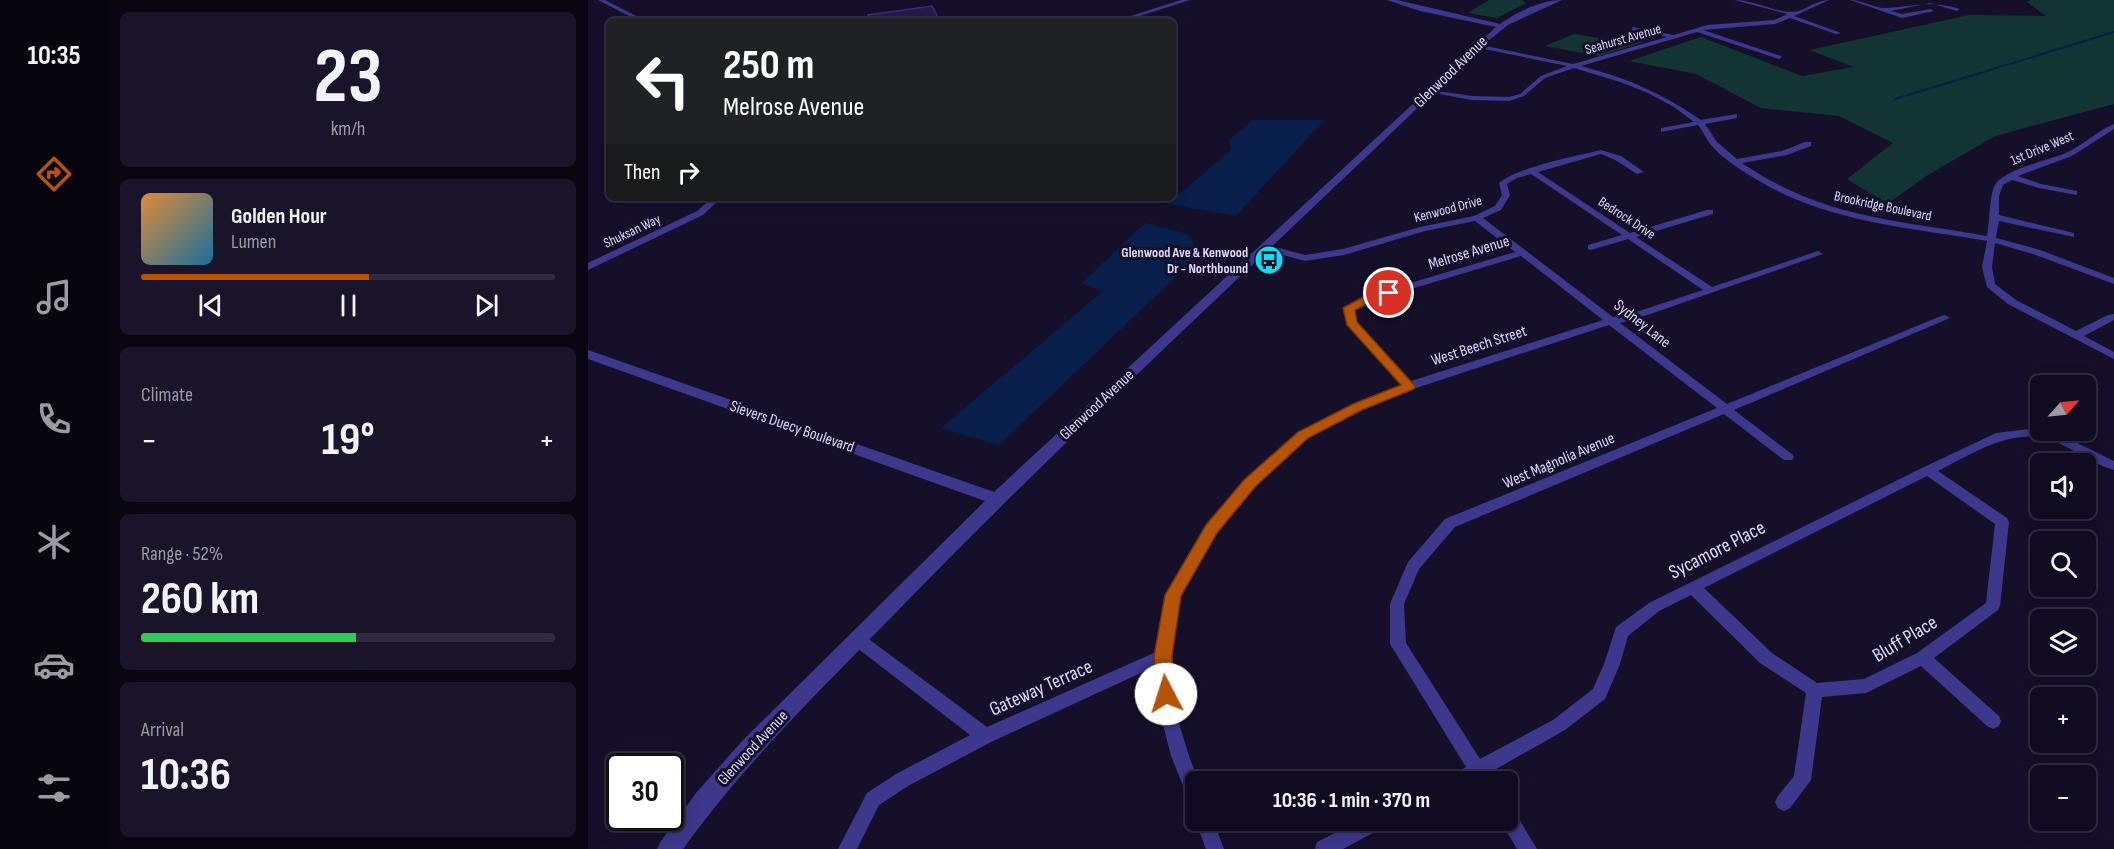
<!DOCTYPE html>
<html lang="en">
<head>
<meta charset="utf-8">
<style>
	:root { --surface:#100b20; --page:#191429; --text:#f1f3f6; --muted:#9c9ba5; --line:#302b3e; --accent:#b45309 }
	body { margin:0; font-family:"Sofia Sans Condensed",sans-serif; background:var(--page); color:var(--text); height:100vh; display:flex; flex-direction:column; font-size:22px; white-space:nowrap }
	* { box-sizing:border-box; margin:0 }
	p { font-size:20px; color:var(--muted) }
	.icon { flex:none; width:33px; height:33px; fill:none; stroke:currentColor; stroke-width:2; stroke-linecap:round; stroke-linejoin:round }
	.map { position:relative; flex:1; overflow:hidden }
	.sheet { display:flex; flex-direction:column; gap:12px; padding:12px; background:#090612; width:480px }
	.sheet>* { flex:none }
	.hud { position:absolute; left:18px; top:18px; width:570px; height:183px; border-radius:9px; box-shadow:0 3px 15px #0003,0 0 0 2px var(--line); background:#202124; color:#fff; overflow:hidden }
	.needle { width:39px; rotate:63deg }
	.fabs { position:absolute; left:1442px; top:375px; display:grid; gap:12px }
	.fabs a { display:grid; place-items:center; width:66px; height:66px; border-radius:9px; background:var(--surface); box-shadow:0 3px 15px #0003,0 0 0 2px var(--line); font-size:30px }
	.speed { position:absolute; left:18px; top:753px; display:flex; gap:12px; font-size:30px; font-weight:700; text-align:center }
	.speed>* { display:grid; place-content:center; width:78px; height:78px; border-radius:50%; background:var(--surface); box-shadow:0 3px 15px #0003,0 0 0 2px var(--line); line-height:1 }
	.speed .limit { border:3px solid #111; border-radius:9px; background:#fff; color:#111 }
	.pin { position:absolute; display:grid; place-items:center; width:51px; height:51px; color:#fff; margin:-26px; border:3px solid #fff; border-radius:50%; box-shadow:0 2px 6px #0007 }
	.me { position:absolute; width:66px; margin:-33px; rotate:355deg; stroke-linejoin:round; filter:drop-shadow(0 0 4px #0008) }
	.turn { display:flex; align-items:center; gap:21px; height:126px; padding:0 18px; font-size:27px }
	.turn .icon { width:78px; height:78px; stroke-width:2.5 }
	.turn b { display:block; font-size:42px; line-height:51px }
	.then { display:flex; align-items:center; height:57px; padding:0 18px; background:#0003; gap:12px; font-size:22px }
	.big { font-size:45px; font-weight:700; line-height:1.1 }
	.sheet .tile { flex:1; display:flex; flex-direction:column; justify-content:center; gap:9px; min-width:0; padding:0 21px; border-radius:9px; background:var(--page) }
	.sheet .dial { align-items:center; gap:0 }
	.dial b { font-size:78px; line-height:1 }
	.song { display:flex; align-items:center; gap:18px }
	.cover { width:72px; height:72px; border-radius:9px; background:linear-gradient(135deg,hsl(30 70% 55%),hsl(200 70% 35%)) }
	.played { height:6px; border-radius:3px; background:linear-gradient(90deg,var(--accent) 55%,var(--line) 55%) }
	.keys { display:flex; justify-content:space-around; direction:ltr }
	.heat { display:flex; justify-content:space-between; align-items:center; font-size:33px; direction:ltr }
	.charge { height:9px; border-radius:4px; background:linear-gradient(90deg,#34c759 52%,var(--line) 0) }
	.trip { position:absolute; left:597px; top:771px; width:333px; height:60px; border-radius:9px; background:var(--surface); box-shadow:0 3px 15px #0003,0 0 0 2px var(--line); font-weight:700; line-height:60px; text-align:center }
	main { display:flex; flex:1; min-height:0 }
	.tabs { display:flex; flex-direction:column; width:108px; justify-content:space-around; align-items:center; background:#06040d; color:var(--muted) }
	.tabs .icon { width:42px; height:42px }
	.tabs .selected { color:var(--accent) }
	.tabs b { font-size:27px; color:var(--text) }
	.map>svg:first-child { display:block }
</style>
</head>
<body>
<main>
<nav class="tabs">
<b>10:35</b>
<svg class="icon selected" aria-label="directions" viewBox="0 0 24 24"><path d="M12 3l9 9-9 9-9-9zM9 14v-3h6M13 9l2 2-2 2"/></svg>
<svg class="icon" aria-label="music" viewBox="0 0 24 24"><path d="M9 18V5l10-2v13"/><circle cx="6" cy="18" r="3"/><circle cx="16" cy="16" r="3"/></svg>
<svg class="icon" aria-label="phone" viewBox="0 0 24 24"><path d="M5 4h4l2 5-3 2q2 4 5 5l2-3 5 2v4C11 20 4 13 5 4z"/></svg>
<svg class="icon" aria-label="climate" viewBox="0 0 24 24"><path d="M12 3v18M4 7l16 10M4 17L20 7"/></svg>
<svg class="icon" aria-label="car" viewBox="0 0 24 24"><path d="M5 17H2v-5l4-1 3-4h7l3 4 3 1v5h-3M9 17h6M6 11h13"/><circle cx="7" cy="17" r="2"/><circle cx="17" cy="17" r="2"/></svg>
<svg class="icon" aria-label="filters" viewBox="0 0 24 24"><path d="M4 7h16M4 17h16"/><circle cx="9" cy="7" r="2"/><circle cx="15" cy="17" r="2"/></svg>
</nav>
<section class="sheet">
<div class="tile dial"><b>23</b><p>km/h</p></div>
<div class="tile">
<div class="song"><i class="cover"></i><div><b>Golden Hour</b><p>Lumen</p></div></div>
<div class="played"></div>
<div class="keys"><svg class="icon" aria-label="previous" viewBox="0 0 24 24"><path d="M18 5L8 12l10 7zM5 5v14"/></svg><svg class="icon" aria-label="pause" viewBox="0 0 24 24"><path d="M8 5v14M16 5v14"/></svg><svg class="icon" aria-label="next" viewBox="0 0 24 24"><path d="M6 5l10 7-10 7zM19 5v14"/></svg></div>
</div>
<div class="tile"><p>Climate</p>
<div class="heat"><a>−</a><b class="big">19°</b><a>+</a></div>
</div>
<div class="tile"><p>Range · 52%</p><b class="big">260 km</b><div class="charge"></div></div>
<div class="tile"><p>Arrival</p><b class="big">10:36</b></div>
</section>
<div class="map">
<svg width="1526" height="849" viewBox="0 0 1526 849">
	<rect width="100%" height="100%" fill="#150f2a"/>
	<path fill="#123534" d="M901 0H934L938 3 909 18 880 13Z
		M1443 0H1526V104L1407 136 1340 175 1299 204 1259 179 1305 143 1251 116 1173 108 1108 74 1041 61 1113 37 1214 76 1265 67 1222 50 1381 15 1458 16 1439 2Z
		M986 34 1024 40 1027 37 1056 42 1011 56 957 46Z"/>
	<path fill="#081f4b" d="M664 120H736L648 216 579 204 643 150 641 140Z
		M557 223 600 234 612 254 411 445 353 428 515 291 494 283Z"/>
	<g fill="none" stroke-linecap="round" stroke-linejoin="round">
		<path stroke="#081f4b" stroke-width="2" d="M1307 99 1526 32"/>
	</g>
	<path fill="#261a4c" stroke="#3d2b79" stroke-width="1.5" d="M344 6 352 21H280V15Z"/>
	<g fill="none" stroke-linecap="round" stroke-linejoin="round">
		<path fill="#3d388b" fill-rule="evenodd" d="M10 0H17L58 21H51Z
			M593 0H602L536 21H527Z
			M1146 0C1166 0 1186 12 1204 12 1216 12 1227 0 1241 0L1206 16 1253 33 1248 34 1202 18 1187 24 1115 30 1193 56 1194 57 1191 59 1109 32 993 66C1037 77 1076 94 1113 120L1149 114V118L1117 124 1129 142 1149 159 1194 151 1217 142H1223V146L1199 155 1154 163C1234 218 1308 220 1399 236 1402 222 1401 196 1407 185 1415 170 1460 160 1478 153 1495 145 1509 131 1526 124V129L1484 156 1430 176 1453 184 1489 191V195L1451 188 1424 180 1415 185 1411 196V215L1486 233V237L1411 221 1408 238 1452 250 1526 278V284L1445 254 1407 243 1404 267 1407 284 1428 300 1488 331 1520 315 1526 314V320L1496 336 1526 352V359L1420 304 1399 287 1394 267 1399 241C1318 227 1237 222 1166 178 1151 169 1134 158 1123 145 1118 139 1115 131 1110 125L1073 132V128L1106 122 1086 107 1060 93 1032 82 986 68 957 78 936 96 921 101 884 100 840 92 843 90 884 96 921 97 932 94 953 76 979 66 886 47 888 44 985 64 1079 37 1043 30 1045 27 1086 35 1119 25 1186 20 1200 14Z
			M1262 0C1275 0 1287 9 1299 8 1328 6 1342 0 1372 9L1369 11 1342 3 1303 11 1314 14 1343 9 1346 11 1314 18Z
			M1013 150 1033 156 1056 172 1049 174 1027 160 1013 154 950 172 1042 233 1119 210H1125V214L1048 237 1124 287 1227 252 1230 251 1235 254 1045 320 1032 323 1139 404 1353 316 1357 315 1362 318 1146 410 1204 454 1206 457 1204 460H1196L1136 414 867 527 831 569 816 604 818 643 892 759 965 720 1005 689 1016 664 1028 627 1061 603 1336 467 1408 433 1441 429 1469 433 1526 461V470C1504 464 1485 448 1463 440 1424 427 1384 454 1350 471L1419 518 1421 522 1412 606 1410 610 1346 658 1411 716 1413 721 1411 726 1405 729 1399 726 1333 666 1278 693 1234 697 1223 780 1202 808 1196 811 1190 808 1187 802 1190 796 1206 776 1218 693 1172 663 1103 595 1071 611 1040 636 1032 664 1017 699 977 730 901 773 906 782H859L862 776 878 767 802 644V604L820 562 857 519 1129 408 1021 325 825 389 773 410 719 438 667 486 629 533 592 596 583 656 588 713 601 756 611 782H608V806L602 803 583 756 572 713 568 666 403 742 320 786 291 805 269 849H250L279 793 308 774 382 735 264 644 261 639 264 634 269 632 274 634 399 727 568 652 580 591 619 525 657 480 711 432 765 404 814 385 759 324 756 308 757 306 775 297 927 252 887 221 837 231 756 255 717 261 674 249V245L677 244 717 255 755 249 832 227 886 216 907 206 914 195 911 183C927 168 988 156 1013 150ZM943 174 1034 235 1000 245V249L1003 250 1040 239 1115 290 1039 315 1025 317 895 218 913 210 922 195 919 184 929 178ZM933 256 1015 320 823 381 768 321 766 309 783 301ZM1339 476 1407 524 1398 603 1329 653 1276 679 1229 683 1184 653 1116 588Z
			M124 198H133L115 215 0 270V263L109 211Z
			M1505 386 1509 387 1511 390 1497 398V389Z
			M920 808 926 811 949 849H929L912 820H920Z
			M608 819V820H625L636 849H618L607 820Z
			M772 820H801L798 826 755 849H727L729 842Z"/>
		<path fill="#3d388b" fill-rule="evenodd" d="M799 0H809L912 24C929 12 953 0 974 0L920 25 894 46C704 230 509 407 324 596 245 678 162 756 95 849H69L73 841 108 793 155 740 397 501 0 359V350L406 492 908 27 832 11Z"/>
	</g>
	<path fill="#b45309" stroke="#753606" stroke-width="1.5" d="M801 289 805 290V295L783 302 767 310 769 322 827 386 826 389 774 410 720 438 667 487 629 533 593 596 584 656 587 694 585 700 578 702 572 700 569 694 566 656 577 595 618 525 656 480 710 432 765 404 813 385 759 325 755 308 775 297Z"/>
	<defs>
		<g id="bus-disc" transform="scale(1.5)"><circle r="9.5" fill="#05e0ff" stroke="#150f2a"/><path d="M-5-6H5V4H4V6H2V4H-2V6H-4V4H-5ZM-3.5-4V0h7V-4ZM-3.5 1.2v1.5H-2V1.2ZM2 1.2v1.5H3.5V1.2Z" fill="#111"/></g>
	</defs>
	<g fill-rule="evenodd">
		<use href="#bus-disc" x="681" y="260"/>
	</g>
	<g text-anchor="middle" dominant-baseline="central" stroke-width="6" stroke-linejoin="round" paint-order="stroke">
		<g font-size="14" fill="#ded9ff" stroke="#150f2a">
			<text transform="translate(1035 39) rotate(-16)">Seahurst Avenue</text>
			<text transform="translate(1454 148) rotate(-23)">1st Drive West</text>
			<text transform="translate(1295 206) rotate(12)">Brookridge Boulevard</text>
			<text transform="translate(860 209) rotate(-15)">Kenwood Drive</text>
			<text transform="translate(1039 218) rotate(33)">Bedrock Drive</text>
			<text transform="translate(44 231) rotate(-25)">Shuksan Way</text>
		</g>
		<g font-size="14" font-weight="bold" fill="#ded9ff" stroke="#150f2a" text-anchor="end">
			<text x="660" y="252">Glenwood Ave &amp; Kenwood<tspan x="660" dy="16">Dr - Northbound</tspan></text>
		</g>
		<g font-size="16" fill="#ded9ff" stroke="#150f2a">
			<text transform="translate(863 72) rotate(-44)">Glenwood Avenue</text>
			<text transform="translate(881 253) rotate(-17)">Melrose Avenue</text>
			<text transform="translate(1054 324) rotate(38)">Sydney Lane</text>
			<text transform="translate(891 346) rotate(-18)">West Beech Street</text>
			<text transform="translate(509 405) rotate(-43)">Glenwood Avenue</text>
			<text transform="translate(204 427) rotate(19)">Sievers Duecy Boulevard</text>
			<text transform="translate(971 461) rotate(-23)">West Magnolia Avenue</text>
			<text transform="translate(165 748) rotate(-47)">Glenwood Avenue</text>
		</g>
		<g font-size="20" fill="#ded9ff" stroke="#150f2a">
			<text transform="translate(1129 550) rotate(-27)">Sycamore Place</text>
			<text transform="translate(1317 639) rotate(-31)">Bluff Place</text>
			<text transform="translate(453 688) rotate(-24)">Gateway Terrace</text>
		</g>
	</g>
</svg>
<div class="fabs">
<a><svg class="needle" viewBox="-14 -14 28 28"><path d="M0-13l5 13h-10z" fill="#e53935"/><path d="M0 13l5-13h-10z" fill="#9c9ba5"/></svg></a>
<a><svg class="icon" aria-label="sound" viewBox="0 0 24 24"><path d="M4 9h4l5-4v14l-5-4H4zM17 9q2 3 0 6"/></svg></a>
<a><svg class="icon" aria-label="search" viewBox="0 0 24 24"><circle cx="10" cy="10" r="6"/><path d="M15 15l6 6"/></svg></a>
<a><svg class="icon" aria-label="layers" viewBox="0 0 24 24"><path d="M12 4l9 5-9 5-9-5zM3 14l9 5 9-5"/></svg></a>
<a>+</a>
<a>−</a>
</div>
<div class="speed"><div class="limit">30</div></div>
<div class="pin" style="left:801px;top:293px;background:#d93025"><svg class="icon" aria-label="arrive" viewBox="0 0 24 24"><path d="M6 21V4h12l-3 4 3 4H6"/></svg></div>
<svg class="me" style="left:578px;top:694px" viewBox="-20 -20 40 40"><circle r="19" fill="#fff"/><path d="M0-13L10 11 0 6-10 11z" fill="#b45309"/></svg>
<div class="trip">10:36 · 1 min · 370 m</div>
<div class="hud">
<div class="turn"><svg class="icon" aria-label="left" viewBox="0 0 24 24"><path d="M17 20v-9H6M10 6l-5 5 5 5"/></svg><div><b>250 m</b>Melrose Avenue</div></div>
<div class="then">Then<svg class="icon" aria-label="right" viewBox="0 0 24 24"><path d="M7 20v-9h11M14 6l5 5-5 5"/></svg></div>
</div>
</div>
</main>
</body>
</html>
